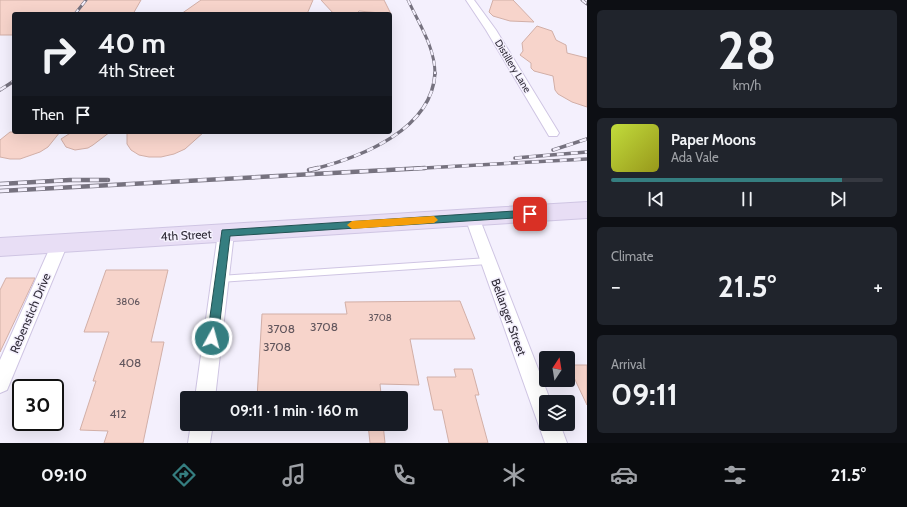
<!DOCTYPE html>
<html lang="en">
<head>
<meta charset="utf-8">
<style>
	:root { --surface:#171b24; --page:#20242c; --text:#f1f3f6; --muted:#9ea1a6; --line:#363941; --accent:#357e80 }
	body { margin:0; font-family:Cabin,sans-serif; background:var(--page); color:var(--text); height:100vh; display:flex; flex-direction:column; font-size:15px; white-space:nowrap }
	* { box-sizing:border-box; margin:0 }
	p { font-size:13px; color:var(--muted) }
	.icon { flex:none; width:22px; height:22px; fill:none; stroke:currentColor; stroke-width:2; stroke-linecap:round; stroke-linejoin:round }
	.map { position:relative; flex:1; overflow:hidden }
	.details { display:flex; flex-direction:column; gap:10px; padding:10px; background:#0d0f14; width:320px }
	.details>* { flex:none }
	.banner { position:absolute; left:12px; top:12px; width:380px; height:122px; border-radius:4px; box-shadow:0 4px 16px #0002; background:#171b24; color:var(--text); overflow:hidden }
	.needle { width:26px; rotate:12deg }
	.controls { position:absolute; left:539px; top:351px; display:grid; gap:8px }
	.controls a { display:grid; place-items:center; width:36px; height:36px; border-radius:4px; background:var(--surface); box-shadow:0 4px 16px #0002; font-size:20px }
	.speed { position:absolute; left:12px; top:379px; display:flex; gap:8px; font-size:20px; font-weight:700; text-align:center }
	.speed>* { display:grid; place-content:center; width:52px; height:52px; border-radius:50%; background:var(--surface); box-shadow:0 4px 16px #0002; line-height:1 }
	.speed .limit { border:2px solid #111; border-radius:6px; background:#fff; color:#111 }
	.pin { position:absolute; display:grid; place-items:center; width:34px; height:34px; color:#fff; margin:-17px; border-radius:8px; box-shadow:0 2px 6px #0006 }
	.me { position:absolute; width:44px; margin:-22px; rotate:7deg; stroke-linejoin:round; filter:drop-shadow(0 0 3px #0008) }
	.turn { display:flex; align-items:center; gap:14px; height:84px; padding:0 20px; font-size:18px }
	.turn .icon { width:52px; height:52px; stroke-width:2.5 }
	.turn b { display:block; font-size:28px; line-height:34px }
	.then { display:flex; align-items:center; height:38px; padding:0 20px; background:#0003; gap:8px; font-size:15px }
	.big { font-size:30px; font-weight:700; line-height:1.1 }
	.details .widget { flex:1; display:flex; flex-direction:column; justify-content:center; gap:6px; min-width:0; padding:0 14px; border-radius:6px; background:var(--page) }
	.details .dial { align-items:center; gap:0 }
	.dial b { font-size:52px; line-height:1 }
	.song { display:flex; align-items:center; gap:12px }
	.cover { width:48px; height:48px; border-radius:6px; background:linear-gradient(135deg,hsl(70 70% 55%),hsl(60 70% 35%)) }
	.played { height:4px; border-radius:2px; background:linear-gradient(90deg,var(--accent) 85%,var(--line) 85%) }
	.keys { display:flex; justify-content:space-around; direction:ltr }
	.heat { display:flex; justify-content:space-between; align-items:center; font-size:22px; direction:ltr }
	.trip { position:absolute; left:180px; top:391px; width:228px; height:40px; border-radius:4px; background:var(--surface); box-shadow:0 4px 16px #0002; font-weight:700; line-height:40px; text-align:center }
	.menu { display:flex; height:64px; justify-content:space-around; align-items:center; background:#090b0e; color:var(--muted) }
	.menu .icon { width:28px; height:28px }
	.menu .current { color:var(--accent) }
	.menu b { font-size:18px; color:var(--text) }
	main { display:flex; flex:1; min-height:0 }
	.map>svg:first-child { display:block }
</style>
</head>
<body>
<main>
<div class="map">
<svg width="587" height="443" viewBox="0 0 587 443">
	<rect width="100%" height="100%" fill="#f4f0fd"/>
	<path fill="#f7d4cb" stroke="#d2afa7" d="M0 0H141L133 14H14V35H0Z
		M201 0H313L307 14H181Z
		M321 0H384L391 14 359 11 356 14H334Z
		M493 0H513L534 22 510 21 493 16 489 12Z
		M537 26 552 31 556 40 566 45 567 53 587 58V107L572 102 558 94 555 90 553 76 534 71 531 68V63L520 55 523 51 522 43Z
		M10 132H60L48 147 40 152 20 159H10L0 157V140Z
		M72 132H110L93 145 88 148 75 150 66 147 61 139Z
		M127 132H204L185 149 174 154 161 157H149L139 155 131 150 127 144Z
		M106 270H168L151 342H164L143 443H104L108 431 80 430 96 381H93L109 332H84Z
		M6 278H35L0 352V290Z
		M460 301 475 339H410L419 385 380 384 381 394 357 393 358 398H257L262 314H347L345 302Z
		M568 365H587V405Z
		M454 369H472L479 395H475L488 443H449L442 410H434L427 377H456Z
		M368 424H383L385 443H370Z"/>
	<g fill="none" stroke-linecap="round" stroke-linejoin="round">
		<g stroke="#cfc5e3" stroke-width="2">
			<path id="lane" d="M488 258 491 259 492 261 491 263 488 264 220 282 217 281 216 279 217 277 220 276Z"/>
		</g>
		<g stroke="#cfc5e3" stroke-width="2">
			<path id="street" d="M466 0H474L496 30 559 133 557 136H549L486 30Z
				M472 211 477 213 479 217 551 402H546V424H560L567 443H545L465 217 467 213Z
				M226 227 231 229 234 233 215 398H195L218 233 221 229Z
				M60 237 66 238 68 243 7 390 0 393V360L52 243 54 238Z
				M191 424H213L210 443H188Z"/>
		</g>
		<g stroke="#cfc5e3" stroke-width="2">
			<path id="secondary" d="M587 202V218L0 256V238Z"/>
		</g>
		<use href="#lane" fill="#fff" fill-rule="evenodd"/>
		<use href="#street" fill="#fff" fill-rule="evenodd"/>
		<use href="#secondary" fill="#e8def5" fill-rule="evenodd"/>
		<g stroke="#76727f" stroke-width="3">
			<path id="rail-far2" d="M408 0C419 24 435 47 435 74
				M582 0 587 4
				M75 14 86 0"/>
		</g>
		<g stroke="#76727f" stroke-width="3.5">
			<path id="rail-far1" d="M0 90 14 81
				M553 150 587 139
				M515 158 587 152
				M314 169C361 157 432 130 435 73
				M406 169 587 159"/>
		</g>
		<g stroke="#76727f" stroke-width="4.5">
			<path id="rail" d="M309 170 318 168
				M0 184 70 180H108
				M0 191 425 168"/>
		</g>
		<use href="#rail-far2" stroke="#f4f0fd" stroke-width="2" stroke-dasharray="5.5" stroke-linecap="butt"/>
		<use href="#rail-far1" stroke="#f4f0fd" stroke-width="2.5" stroke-dasharray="7" stroke-linecap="butt"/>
		<use href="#rail" stroke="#f4f0fd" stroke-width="3" stroke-dasharray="9" stroke-linecap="butt"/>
	</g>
	<path fill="#357e80" stroke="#225253" d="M530 210 534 214 530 217 230 236 218 338 216 342 212 344 209 342 207 338 222 230Z"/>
	<path fill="#f59e0b" d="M434 216 438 220 434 223 352 229 347 225 352 221Z"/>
	<g text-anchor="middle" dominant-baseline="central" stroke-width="3" stroke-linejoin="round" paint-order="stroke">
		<g font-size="10" fill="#302c38" stroke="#f4f0fd">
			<text transform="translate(513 66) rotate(59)">Distillery Lane</text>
		</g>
		<g font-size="10" fill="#62565d">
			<text x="128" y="301">3806</text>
			<text x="380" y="317">3708</text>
		</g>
		<g font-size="12" fill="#302c38" stroke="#f4f0fd">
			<text transform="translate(186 235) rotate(-3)">4th Street</text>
			<text transform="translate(30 313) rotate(-67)">Rebenstich Drive</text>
			<text transform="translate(509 317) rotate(70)">Bellanger Street</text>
		</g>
		<g font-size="12" fill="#62565d">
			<text x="324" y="326">3708</text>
			<text x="281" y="328">3708</text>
			<text x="277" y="346">3708</text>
			<text x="130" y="362">408</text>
			<text x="118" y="413">412</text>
		</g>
	</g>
</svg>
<div class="controls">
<a><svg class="needle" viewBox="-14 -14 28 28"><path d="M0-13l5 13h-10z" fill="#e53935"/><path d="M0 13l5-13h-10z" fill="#9ea1a6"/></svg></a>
<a><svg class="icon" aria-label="layers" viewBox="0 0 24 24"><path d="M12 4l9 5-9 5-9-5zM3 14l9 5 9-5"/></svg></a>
</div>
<div class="speed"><div class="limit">30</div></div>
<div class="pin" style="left:530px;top:214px;background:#d93025"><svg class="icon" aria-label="arrive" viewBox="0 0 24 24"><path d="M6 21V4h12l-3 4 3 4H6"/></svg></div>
<svg class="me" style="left:212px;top:338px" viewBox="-20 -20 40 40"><circle r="17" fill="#357e80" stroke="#fff" stroke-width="3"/><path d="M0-11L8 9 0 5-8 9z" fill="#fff"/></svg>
<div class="trip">09:11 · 1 min · 160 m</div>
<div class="banner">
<div class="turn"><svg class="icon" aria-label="right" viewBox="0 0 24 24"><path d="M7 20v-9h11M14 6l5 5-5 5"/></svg><div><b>40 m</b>4th Street</div></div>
<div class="then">Then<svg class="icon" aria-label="arrive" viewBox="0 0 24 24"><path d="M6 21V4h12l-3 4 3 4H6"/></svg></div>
</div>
</div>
<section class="details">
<div class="widget dial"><b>28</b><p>km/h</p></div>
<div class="widget">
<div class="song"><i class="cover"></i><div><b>Paper Moons</b><p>Ada Vale</p></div></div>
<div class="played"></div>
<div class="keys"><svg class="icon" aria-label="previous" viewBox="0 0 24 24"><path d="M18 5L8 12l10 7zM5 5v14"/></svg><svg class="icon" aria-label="pause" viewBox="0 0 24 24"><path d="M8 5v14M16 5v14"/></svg><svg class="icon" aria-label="next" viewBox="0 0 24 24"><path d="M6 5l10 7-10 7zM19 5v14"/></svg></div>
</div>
<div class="widget"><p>Climate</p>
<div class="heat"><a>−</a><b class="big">21.5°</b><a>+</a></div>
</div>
<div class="widget"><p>Arrival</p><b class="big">09:11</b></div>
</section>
</main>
<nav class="menu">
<b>09:10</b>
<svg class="icon current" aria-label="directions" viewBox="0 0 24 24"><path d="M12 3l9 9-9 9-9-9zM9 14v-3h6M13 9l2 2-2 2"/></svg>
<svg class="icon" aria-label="music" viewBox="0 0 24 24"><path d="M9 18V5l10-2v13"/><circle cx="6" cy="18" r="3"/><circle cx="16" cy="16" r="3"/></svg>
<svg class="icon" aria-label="phone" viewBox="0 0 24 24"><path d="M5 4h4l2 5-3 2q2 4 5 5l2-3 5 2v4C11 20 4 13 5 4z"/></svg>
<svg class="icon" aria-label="climate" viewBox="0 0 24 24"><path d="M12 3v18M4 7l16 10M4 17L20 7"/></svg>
<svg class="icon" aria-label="car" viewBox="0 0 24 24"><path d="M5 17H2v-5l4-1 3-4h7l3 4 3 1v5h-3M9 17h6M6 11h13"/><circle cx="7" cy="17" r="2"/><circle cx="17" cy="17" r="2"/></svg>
<svg class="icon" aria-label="filters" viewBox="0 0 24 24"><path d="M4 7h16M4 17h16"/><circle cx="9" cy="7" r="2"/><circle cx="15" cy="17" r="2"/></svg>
<b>21.5°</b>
</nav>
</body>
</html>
